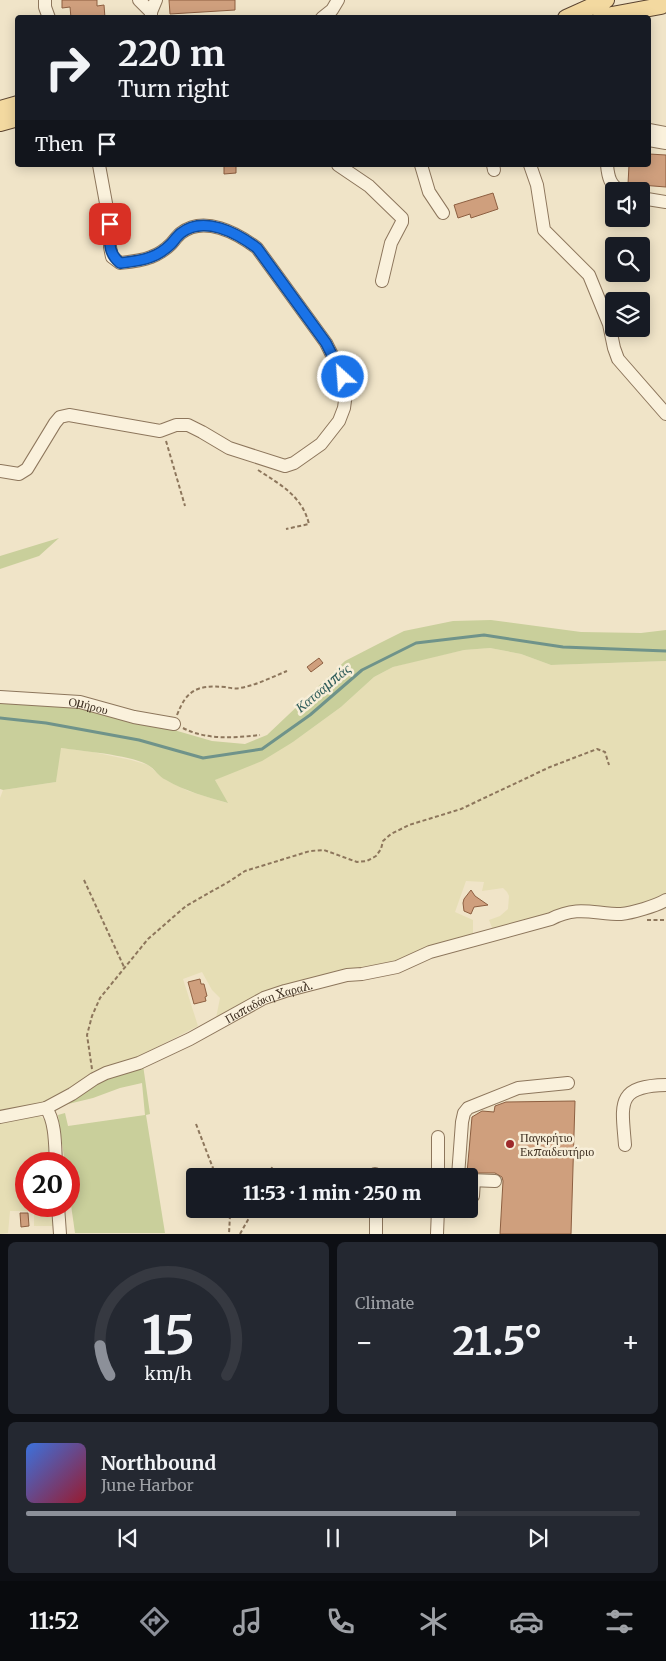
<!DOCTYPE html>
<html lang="en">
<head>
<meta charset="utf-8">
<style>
	:root { --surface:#171b24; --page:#242831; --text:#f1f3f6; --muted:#9ea1a6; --line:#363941; --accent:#8c9099 }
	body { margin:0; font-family:Merriweather,serif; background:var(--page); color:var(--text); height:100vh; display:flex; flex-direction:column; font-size:19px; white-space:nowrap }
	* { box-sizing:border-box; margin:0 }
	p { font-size:16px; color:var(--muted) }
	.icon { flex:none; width:28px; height:28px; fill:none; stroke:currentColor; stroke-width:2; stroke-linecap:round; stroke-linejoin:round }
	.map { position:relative; height:1234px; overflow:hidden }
	.details { display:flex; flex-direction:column; gap:8px; padding:8px; background:#0d0f14; flex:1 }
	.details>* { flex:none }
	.hud { position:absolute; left:15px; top:15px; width:636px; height:152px; border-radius:5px; box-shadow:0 2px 12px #0003; background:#171b24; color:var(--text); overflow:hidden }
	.fabs { position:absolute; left:605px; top:182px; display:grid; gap:10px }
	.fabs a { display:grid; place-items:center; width:45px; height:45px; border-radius:5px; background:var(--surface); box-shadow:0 2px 12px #0003; font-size:25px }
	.speed { position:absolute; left:15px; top:1152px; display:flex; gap:10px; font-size:25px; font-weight:700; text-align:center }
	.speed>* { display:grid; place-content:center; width:65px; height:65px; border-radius:50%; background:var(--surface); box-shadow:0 2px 12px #0003; line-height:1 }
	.speed .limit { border:8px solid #d22; background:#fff; color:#111 }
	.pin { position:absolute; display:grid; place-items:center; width:42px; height:42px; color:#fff; margin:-21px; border-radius:10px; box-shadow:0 2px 8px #0006 }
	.me { position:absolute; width:55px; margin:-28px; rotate:334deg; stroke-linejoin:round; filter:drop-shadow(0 0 4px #0008) }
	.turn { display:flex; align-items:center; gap:18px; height:105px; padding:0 20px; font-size:22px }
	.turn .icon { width:65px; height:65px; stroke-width:2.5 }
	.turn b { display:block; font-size:35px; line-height:42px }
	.then { display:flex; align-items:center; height:48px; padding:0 20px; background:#0003; gap:10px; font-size:19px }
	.big { font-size:38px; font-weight:800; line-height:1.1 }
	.details .tile { flex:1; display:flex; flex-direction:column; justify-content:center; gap:8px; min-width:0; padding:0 18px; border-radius:8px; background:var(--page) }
	.details .dial { align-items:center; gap:0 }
	.dial svg { height:130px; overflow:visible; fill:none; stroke:var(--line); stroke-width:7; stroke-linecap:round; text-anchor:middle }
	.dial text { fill:var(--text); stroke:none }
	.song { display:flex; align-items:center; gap:15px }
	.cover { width:60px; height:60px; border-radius:8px; background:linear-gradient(135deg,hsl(220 70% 55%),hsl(350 70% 35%)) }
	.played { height:5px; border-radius:2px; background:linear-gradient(90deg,var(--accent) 70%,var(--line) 70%) }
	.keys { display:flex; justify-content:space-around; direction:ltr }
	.heat { display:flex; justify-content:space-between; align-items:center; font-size:28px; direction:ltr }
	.details .tiles { flex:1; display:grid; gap:8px; grid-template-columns:1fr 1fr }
	.tile:last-child { grid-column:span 2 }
	.trip { position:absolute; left:186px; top:1168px; width:292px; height:50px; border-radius:5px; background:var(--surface); box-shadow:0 2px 12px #0003; font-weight:800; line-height:50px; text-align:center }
	.menu { display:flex; height:80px; justify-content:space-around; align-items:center; background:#090b0e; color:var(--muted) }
	.menu .icon { width:35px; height:35px }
	.menu .on { color:var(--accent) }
	.menu b { font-size:22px; color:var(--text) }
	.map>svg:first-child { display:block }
</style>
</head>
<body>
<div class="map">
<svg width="666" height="1234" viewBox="0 0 666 1234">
	<rect width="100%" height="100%" fill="#f0e4c8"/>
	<path fill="#e6deb5" d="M490 648 521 654 551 665 666 661V894L629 909 493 930 489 920 500 916 508 909 509 896 507 892 503 888 482 891 484 882 466 881 455 912 473 920V937L216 1018 220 998 212 990 202 972 183 979 198 1026 51 1101 0 1113V798L3 790 56 782 60 748 93 752 131 760 148 765 164 779 188 791 227 803 215 780 293 742 341 707 374 677 393 667 427 658 464 650Z
		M37 1114 46 1121 51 1164H26V1206H55L56 1226H34V1211H10L8 1233 0 1234V1121Z"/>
	<path fill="#c9cf9b" d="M59 538 39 556 0 569V556Z
		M491 620 581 632 641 633 666 630V661L551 665 521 654 490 648 464 650 393 667 374 677 341 707 293 742 262 761 215 780 228 803C207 797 185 791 166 780 159 777 155 769 148 765 131 755 82 751 61 748L56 782 3 790 0 789V700L75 707 167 728 212 741 245 744 267 735 345 661 380 643 404 631 453 621Z
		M143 1065 150 1114 146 1115 165 1233H75L69 1191V1164H65L58 1115 65 1113 68 1126 145 1115 142 1083 120 1088 93 1098 64 1105 107 1075Z"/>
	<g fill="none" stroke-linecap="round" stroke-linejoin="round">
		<path stroke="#6f938a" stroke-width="3" d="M0 718 46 723 139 740 203 758 262 749 310 715 362 670 416 643 484 635 563 647 666 651"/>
	</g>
	<path fill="#cf9f7d" stroke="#8d5f41" d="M62 0H97V6L104 5 105 18H71L70 7 62 8Z
		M169 0H235V10L170 14Z
		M649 154 666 155V187L628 184 629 165H649Z
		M224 165H236V173L224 174Z
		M493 193 498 209 471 218 470 214 458 218 454 205Z
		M319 658 323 663 311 672 307 667Z
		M471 890 475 896 488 905 474 907 471 914 464 911 463 903 464 899Z
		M200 979 201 984H204L207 996 205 997 206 1001 194 1004 188 982Z
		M575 1101 571 1234H500L503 1181 502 1177 495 1173H467L472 1117 482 1111 494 1112 495 1106 506 1102Z
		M20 1213H28L29 1226 21 1227Z"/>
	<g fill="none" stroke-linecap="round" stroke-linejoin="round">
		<g stroke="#8d765c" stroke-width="14">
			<g id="minor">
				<path d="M45 0V7L49 18"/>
				<path d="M139 0 151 12"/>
				<path d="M151 18V12L156 0"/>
				<path d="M322 18 332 10 338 0"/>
				<path d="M649 130 666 133"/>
				<path d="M649 140 666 143"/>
				<path d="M338 165 369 186 402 218V222L391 243 382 281"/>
				<path d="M421 165 429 192 443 213"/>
				<path d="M493 165 494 170"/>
				<path d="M530 165 537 185 544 230 589 275 609 324 614 348 618 359 666 414"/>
				<path d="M607 165C608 176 610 187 622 191"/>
				<path d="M641 198 666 202"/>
				<path d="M0 471 19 474 27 469 55 423 60 417 69 415 160 431 176 425H188L202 432 229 448 285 466 294 463 321 444 339 421 344 408 346 393 343 377 326 343 257 248C237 233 204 215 181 233 177 236 174 241 171 244 166 249 157 255 151 257 141 261 130 262 120 263L112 257 110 247V225L99 165"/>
				<path id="s1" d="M0 697 80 702 134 717 174 724"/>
				<path d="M46 1108C56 1122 55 1147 56 1164"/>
				<path id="s2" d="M0 1117 46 1108 72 1094 94 1079 106 1073 139 1063 190 1039 264 998 285 991 347 975 362 974 397 967 430 952 551 919C578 905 594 914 621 914 632 913 656 906 666 900"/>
				<path d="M625 1145C622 1105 615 1086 666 1085"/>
				<path d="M375 1174V1176"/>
				<path d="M438 1176V1137"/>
				<path d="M458 1176 462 1122 464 1113 468 1108 518 1088 568 1083"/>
				<path d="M470 1180 495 1181"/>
				<path d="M470 1199 473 1196 474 1180"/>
				<path d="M58 1206 60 1234"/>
				<path d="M376 1209V1234"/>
				<path d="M437 1234 438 1209"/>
			</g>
		</g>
		<g stroke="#5b4430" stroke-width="18">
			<path id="major" d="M601 17 661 6
				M566 18 606 0
				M0 109 18 104
				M0 123 18 118"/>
		</g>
		<path stroke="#8d765c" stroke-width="2" stroke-dasharray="4 2.5" stroke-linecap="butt" d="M166 441 185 506
			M258 470C281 485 302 496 309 524L286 529
			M177 715C187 689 198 685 225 687 230 688 235 689 240 688 257 685 272 677 287 671
			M183 728C206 740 234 738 260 735
			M84 880 124 967
			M647 920H666
			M92 1069 87 1035 92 1016 100 998 148 939 186 906 230 881 245 871 310 851 324 850 357 862 367 861 376 856 381 849 383 841 391 834 409 825 461 809 550 767 597 749 605 752 609 765
			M196 1124 216 1176
			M270 1176 272 1167
			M228 1209 230 1215 229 1234
			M240 1234 254 1209"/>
		<use href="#minor" stroke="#faf1dc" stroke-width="12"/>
		<use href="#major" stroke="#f3d9a0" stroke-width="16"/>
	</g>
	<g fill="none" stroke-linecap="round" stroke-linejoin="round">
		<g stroke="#114b97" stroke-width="12">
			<path id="route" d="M110 224C110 241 107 252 120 263 130 262 141 261 151 257 157 255 166 249 171 244 174 241 177 236 181 233 204 215 237 233 257 248L326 343 343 377"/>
		</g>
		<use href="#route" stroke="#1a73e8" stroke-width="9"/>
	</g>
	<circle fill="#9e2a2b" stroke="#f7eed8" stroke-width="2" cx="510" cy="1144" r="5"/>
	<g text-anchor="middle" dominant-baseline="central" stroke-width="5" stroke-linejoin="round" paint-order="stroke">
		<g font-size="12" fill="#3d2e20" stroke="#f7eed8">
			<text stroke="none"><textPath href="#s1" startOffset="89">Ομήρου</textPath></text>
			<text stroke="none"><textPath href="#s2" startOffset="295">Παπαδάκη Χαραλ.</textPath></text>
		</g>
		<g font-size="12" fill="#3d2e20" stroke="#f7eed8" text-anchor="start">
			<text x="520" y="1137">Παγκρήτιο<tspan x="520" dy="14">Εκπαιδευτήριο</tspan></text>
		</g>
		<g font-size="14" font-style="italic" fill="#2f5d5a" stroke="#f7eed8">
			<text transform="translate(323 688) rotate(-40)">Κατσαμπάς</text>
		</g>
	</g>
</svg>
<div class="fabs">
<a><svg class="icon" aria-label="sound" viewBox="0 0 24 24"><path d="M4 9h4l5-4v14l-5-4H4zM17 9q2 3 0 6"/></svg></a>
<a><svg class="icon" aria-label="search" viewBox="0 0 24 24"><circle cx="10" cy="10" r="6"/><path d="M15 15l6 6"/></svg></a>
<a><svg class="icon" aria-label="layers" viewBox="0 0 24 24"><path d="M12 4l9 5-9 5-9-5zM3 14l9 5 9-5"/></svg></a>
</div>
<div class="speed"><div class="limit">20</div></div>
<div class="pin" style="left:110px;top:224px;background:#d93025"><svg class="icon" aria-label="arrive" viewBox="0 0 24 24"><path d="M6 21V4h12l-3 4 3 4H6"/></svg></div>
<svg class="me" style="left:343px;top:377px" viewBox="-20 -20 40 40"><circle r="17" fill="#1a73e8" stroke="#fff" stroke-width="3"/><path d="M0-11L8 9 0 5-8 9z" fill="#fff"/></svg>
<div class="trip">11:53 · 1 min · 250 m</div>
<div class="hud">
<div class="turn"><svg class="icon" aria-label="right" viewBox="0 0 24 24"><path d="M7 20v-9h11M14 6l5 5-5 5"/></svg><div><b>220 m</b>Turn right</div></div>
<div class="then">Then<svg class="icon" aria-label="arrive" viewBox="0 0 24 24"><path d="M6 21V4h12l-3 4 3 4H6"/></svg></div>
</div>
</div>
<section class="details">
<div class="tiles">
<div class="tile dial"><svg viewBox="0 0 100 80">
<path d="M14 69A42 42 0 1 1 86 69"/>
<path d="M14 69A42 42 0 0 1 8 51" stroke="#8c9099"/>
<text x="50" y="56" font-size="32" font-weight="700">15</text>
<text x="50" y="72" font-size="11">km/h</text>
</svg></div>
<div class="tile"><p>Climate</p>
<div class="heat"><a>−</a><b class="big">21.5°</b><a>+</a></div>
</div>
<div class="tile">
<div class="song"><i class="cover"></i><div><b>Northbound</b><p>June Harbor</p></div></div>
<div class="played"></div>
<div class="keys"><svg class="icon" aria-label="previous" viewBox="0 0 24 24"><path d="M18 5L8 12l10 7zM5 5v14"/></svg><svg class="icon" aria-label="pause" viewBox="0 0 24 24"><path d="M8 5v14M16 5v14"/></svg><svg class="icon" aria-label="next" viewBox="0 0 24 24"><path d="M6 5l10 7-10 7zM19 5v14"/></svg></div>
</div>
</div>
</section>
<nav class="menu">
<b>11:52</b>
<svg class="icon on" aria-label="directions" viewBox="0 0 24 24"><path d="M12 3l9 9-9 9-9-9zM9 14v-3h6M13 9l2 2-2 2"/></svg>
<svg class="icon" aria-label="music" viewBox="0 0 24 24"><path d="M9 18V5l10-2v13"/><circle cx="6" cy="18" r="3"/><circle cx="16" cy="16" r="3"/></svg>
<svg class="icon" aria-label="phone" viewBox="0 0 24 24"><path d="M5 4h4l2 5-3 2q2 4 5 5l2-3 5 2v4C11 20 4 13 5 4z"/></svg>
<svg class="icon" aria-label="climate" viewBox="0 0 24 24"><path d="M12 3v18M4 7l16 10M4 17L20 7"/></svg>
<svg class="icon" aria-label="car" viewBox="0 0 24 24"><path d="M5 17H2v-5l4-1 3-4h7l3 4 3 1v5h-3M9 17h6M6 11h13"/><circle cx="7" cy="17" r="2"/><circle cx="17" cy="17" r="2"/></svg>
<svg class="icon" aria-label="filters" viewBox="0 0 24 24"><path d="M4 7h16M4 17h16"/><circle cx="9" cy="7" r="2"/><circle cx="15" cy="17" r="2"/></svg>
</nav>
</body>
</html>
